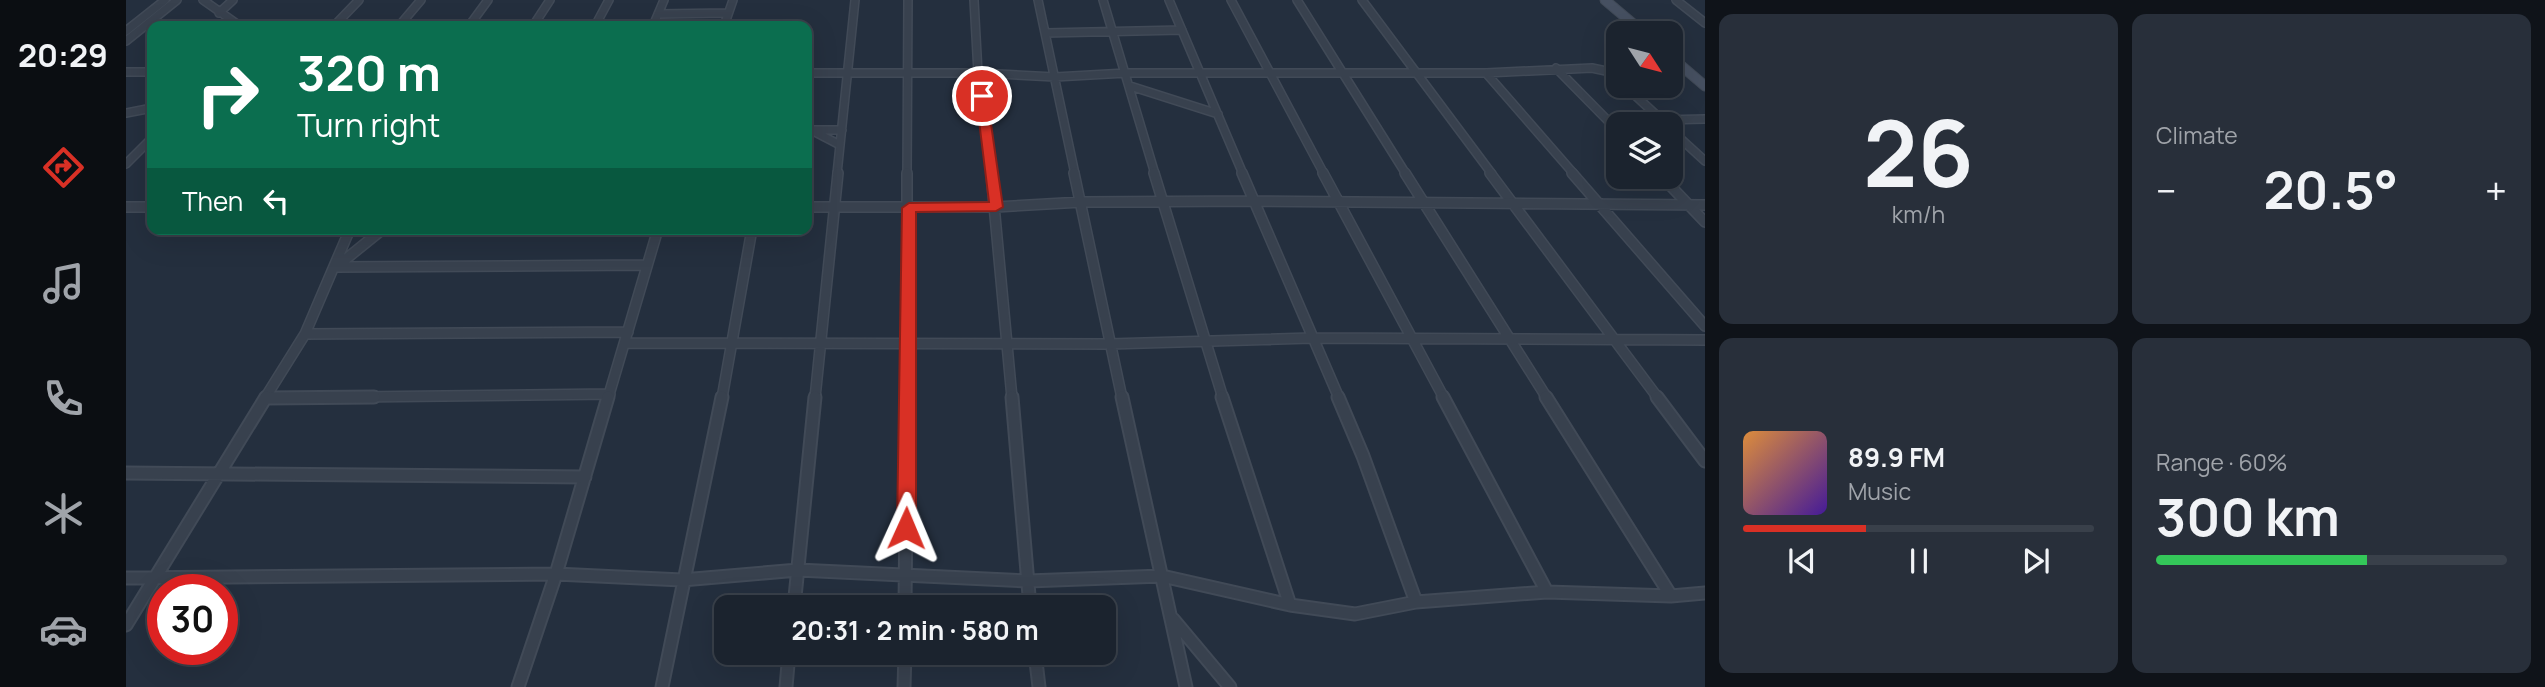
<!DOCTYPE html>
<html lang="en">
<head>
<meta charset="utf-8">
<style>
	:root { --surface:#1b232e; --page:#282f3a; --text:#f1f3f6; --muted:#a0a4aa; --line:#39404a; --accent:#d93025 }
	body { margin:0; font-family:Manrope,sans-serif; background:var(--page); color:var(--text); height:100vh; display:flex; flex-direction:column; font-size:26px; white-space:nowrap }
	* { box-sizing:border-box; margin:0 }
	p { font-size:23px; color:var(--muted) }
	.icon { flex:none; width:38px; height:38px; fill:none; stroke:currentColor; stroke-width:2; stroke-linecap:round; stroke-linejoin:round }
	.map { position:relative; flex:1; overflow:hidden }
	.sheet { display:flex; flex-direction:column; gap:14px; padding:14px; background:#0f1319; width:840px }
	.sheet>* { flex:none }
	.hud { position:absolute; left:21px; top:21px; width:665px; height:214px; border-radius:14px; box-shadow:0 7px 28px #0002,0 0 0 2px var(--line); background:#0b6e4f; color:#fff; overflow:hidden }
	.needle { width:46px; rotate:126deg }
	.tools { position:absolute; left:1480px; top:21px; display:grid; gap:14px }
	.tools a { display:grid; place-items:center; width:77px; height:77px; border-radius:14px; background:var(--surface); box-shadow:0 7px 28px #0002,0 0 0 2px var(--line); font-size:35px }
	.speed { position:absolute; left:21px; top:574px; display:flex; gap:14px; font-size:35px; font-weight:700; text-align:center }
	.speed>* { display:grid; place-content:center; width:91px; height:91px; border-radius:50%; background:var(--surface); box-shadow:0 7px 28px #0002,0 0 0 2px var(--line); line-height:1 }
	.speed .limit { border:10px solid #d22; background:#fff; color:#111 }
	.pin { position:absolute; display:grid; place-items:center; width:60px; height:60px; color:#fff; margin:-30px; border:4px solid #fff; border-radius:50%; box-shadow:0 2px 7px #0007 }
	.me { position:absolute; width:77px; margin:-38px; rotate:1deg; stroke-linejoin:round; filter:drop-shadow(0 0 5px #0008) }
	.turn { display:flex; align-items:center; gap:24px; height:147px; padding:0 35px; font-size:32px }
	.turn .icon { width:91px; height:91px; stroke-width:2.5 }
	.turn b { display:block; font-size:49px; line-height:60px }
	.then { display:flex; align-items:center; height:66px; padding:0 35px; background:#0003; gap:14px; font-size:26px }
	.big { font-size:52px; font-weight:700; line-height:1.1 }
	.sheet .widget { flex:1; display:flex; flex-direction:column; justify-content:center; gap:10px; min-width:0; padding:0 24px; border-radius:14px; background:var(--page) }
	.sheet .dial { align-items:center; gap:0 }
	.dial b { font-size:91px; line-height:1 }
	.song { display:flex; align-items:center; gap:21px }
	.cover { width:84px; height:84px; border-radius:10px; background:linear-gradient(135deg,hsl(30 70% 55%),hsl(260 70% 35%)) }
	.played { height:7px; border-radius:4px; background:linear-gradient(90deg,var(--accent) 35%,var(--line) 35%) }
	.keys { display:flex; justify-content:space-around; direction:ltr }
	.heat { display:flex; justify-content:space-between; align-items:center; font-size:38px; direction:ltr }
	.charge { height:10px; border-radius:5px; background:linear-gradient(90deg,#34c759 60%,var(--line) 0) }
	.sheet .tiles { flex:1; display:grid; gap:14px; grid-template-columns:repeat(2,1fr) }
	.trip { position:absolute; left:588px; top:595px; width:402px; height:70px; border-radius:14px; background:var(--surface); box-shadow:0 7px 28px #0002,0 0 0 2px var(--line); font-weight:700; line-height:70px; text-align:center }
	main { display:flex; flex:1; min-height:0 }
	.tabs { display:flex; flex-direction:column; width:126px; justify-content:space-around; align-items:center; background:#0b0e12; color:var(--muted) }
	.tabs .icon { width:49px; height:49px }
	.tabs .selected { color:var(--accent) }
	.tabs b { font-size:32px; color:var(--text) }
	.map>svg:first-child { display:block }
</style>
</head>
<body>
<main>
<nav class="tabs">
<b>20:29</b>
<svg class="icon selected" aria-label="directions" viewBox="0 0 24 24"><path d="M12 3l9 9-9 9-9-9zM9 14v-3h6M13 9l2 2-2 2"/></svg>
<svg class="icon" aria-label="music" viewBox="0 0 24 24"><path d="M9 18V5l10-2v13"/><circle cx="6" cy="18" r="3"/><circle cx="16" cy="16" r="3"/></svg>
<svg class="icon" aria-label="phone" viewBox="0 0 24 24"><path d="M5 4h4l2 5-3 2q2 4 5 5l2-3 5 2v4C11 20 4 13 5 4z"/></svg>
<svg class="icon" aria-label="climate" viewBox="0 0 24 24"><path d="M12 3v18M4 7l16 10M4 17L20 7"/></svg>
<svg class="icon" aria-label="car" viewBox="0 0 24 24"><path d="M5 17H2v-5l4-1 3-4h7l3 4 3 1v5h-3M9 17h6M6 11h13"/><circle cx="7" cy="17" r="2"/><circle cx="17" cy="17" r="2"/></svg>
</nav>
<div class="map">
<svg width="1579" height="687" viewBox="0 0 1579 687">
	<rect width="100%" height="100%" fill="#242f3e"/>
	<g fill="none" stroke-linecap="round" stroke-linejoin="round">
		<path stroke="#17263c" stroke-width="2" d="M0 36 45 0"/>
		<g stroke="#414a57" stroke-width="10">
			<path id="street-far2" d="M77 0 114 26
				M848 0 852 73 866 174
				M912 0 949 174
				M977 0 1029 174
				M1043 0 1117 174
				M1105 0 1198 174
				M1171 0 1280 174
				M1236 0 1366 174
				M1550 0 1579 23
				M93 13 107 0
				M532 14 602 13
				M208 26 233 0
				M273 26 295 0
				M343 26 362 0
				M407 26 424 0
				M469 26 483 0
				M527 26 538 0
				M598 26 607 0
				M0 31 39 0
				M920 33 1056 30
				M0 41 51 0
				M1430 68 1493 132
				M0 72H26
				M681 73H852L929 77 1000 73H1360L1466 68 1480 71 1493 80
				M1360 73 1448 174
				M1004 86 1092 114
				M1499 86 1540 124
				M0 113 26 108
				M1535 120 1579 119
				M681 130H716
				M1545 130 1579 161
				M689 132 714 145
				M0 164 26 138
				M711 174 729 0
				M781 174 782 0"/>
		</g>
		<g stroke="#414a57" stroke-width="12">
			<path id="street-far1" d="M865 173 886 398
				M948 173 996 398
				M1028 173 1097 398
				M1116 173 1213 398
				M1197 173 1318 398
				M1279 173 1421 398
				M1364 173 1532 398
				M1446 173 1579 326
				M1536 177 1579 222
				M0 207H26
				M681 207H870L956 202 1128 201 1579 205
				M210 267 521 265
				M210 267 257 229
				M179 334 502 332
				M500 343 984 344 1185 338 1579 340
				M139 398 179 334 224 229
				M141 398 484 394
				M482 398 532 229
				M596 398 626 229
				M689 398 712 173
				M781 398V173"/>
		</g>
		<g stroke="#414a57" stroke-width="15">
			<path id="street" d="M886 397 904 607
				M996 397 1060 687
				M1096 397 1164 605
				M1212 397 1237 456 1290 602
				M1317 397 1421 592
				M1420 397 1545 596
				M1531 397 1579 461
				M141 398 248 397
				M0 473 459 477
				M0 578 430 574 556 580 672 570 902 581 1036 576 1164 605 1229 614 1290 602 1421 592 1545 596 1579 593
				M668 607 689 397
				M779 607 781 397
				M1047 619 1104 687
				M0 625 140 397
				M909 653 913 687
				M392 687 430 574 482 397
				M536 687 596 397
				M660 687 663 653
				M778 687 779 653"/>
		</g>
		<g stroke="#414a57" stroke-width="11">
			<path id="secondary" d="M1479 0 1518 33
				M1545 57 1579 86"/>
		</g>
		<use href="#street-far2" stroke="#38414e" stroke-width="7"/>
		<use href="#street-far1" stroke="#38414e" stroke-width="9"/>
		<use href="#street" stroke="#38414e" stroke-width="11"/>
		<use href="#secondary" stroke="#465061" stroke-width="9"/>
	</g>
	<path fill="#d93025" stroke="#8d1f18" stroke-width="2" d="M856 92 861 96 877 207 870 211 790 212V528L787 534H773L771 528 776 208 783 203 863 202 850 96Z"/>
</svg>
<div class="tools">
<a><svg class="needle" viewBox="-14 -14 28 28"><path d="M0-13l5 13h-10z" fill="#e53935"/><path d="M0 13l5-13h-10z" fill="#a0a4aa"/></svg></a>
<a><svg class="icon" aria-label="layers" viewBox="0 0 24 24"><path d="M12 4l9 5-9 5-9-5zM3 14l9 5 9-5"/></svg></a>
</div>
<div class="speed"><div class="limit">30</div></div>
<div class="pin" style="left:856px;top:96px;background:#d93025"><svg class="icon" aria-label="arrive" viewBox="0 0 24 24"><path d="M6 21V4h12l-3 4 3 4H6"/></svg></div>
<svg class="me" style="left:780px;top:528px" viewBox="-20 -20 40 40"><path d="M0-17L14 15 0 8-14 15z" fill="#d93025" stroke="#fff" stroke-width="4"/></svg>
<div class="trip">20:31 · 2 min · 580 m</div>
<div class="hud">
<div class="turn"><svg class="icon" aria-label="right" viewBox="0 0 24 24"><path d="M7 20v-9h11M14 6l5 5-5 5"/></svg><div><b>320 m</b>Turn right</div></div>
<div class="then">Then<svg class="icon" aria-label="left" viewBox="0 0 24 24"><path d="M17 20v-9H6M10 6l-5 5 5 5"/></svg></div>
</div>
</div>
<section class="sheet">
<div class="tiles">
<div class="widget dial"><b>26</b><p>km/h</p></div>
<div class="widget"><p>Climate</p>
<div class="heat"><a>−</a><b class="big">20.5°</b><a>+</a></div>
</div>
<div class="widget">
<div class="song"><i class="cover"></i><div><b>89.9 FM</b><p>Music</p></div></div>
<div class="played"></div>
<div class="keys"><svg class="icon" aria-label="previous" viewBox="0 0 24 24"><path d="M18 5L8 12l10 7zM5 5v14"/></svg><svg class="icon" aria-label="pause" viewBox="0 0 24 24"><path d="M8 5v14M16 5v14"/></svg><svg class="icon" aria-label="next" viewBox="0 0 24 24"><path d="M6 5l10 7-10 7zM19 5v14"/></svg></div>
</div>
<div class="widget"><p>Range · 60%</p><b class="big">300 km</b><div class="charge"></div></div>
</div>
</section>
</main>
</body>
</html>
